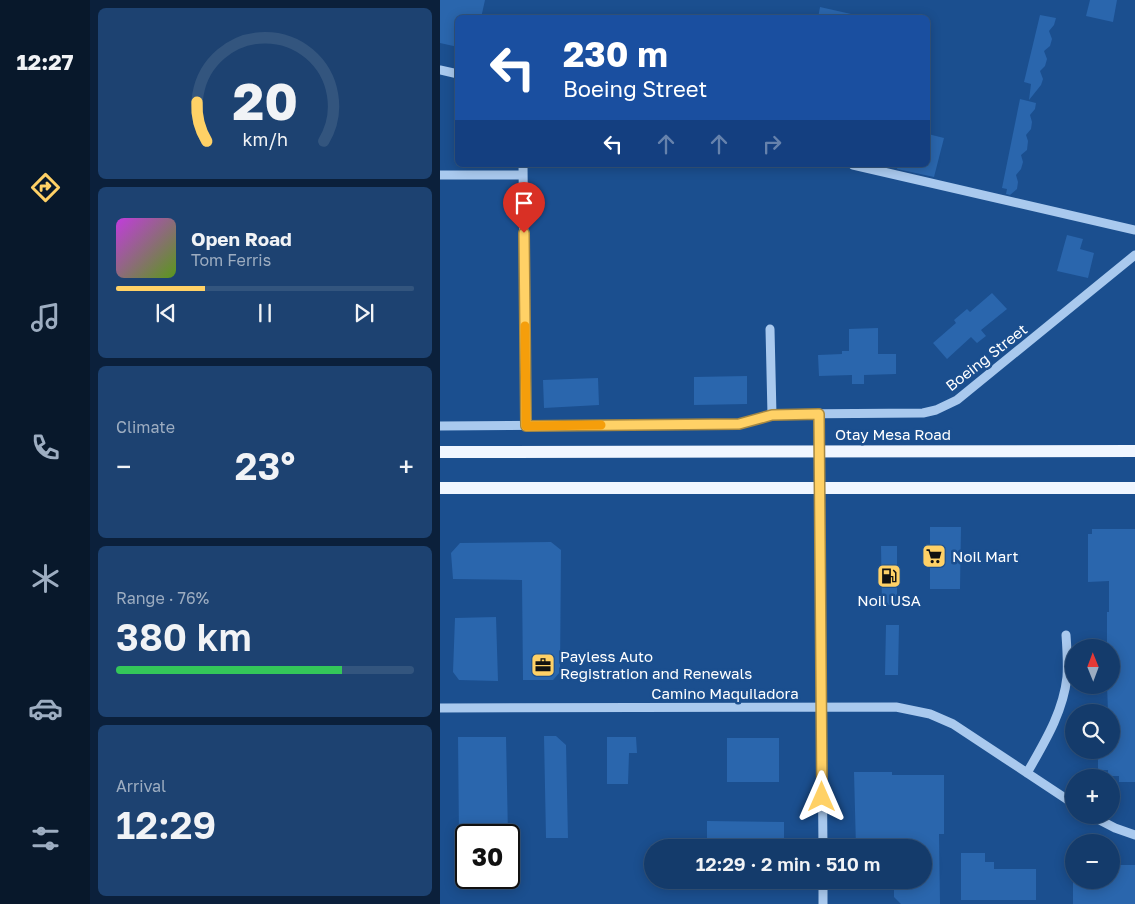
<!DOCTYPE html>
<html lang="en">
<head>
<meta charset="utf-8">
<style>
	:root { --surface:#143b6b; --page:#1d4271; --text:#f1f3f6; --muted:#9dadc1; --line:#33557e; --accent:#ffd166 }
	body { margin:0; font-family:"Golos Text",sans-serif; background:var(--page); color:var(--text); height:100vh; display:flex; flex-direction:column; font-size:19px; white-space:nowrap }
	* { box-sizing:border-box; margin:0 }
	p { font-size:16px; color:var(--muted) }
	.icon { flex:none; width:28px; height:28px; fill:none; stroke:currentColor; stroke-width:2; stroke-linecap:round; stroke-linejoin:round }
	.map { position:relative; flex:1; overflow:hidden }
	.sheet { display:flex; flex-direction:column; gap:8px; padding:8px; background:#0b203b; width:350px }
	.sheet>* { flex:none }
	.top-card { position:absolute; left:15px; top:15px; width:475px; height:152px; border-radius:8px; box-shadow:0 2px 12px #0003,0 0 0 1px var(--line); background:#1a4fa0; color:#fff; overflow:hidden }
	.needle { width:32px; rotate:359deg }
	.buttons { position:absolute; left:625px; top:639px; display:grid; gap:10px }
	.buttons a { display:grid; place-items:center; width:55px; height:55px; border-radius:50%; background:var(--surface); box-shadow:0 2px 12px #0003,0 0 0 1px var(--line); font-size:25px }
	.speed { position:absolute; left:15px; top:824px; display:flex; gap:10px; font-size:25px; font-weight:700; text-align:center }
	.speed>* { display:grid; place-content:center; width:65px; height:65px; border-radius:50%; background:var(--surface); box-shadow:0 2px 12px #0003,0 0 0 1px var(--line); line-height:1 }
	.speed .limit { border:2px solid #111; border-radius:8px; background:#fff; color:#111 }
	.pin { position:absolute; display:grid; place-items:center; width:42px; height:42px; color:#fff; margin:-51px -21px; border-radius:50% 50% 50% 0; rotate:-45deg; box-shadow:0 0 5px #0007 }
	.pin .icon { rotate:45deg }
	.me { position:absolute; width:55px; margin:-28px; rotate:0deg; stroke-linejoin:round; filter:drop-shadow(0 0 4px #0008) }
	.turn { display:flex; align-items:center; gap:18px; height:105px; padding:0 25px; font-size:22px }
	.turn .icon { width:65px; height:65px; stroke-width:2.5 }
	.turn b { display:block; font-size:35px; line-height:42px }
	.lanes { display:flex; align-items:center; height:48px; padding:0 25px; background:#0003; justify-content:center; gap:25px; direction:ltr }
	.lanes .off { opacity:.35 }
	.big { font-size:38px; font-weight:600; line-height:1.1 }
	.sheet .widget { flex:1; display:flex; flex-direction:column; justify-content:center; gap:8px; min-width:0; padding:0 18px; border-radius:8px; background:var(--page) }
	.sheet .dial { align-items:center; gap:0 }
	.dial svg { height:130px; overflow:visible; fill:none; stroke:var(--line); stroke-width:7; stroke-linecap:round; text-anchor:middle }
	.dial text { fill:var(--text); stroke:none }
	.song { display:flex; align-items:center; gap:15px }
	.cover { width:60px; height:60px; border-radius:8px; background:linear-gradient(135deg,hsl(290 70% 55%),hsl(90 70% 35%)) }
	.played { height:5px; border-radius:2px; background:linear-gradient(90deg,var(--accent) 30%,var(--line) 30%) }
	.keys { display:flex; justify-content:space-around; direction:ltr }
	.heat { display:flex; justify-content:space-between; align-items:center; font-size:28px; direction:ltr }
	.charge { height:8px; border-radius:4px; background:linear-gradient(90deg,#34c759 76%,var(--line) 0) }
	.trip { position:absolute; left:204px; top:839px; width:288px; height:50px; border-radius:25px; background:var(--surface); box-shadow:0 2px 12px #0003,0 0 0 1px var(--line); font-weight:600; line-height:50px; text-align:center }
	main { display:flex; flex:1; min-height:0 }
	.tab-bar { display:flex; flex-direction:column; width:90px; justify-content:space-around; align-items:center; background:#08182b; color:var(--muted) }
	.tab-bar .icon { width:35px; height:35px }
	.tab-bar .on { color:var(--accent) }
	.tab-bar b { font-size:22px; color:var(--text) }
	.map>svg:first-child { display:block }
</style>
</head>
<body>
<main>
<nav class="tab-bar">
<b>12:27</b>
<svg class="icon on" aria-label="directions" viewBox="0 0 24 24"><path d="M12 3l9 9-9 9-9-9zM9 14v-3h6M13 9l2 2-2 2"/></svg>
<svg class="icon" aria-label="music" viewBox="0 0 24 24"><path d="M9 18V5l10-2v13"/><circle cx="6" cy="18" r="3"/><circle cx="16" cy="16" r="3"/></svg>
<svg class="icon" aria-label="phone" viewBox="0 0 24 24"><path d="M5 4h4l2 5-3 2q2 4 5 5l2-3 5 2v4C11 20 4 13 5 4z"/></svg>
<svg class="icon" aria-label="climate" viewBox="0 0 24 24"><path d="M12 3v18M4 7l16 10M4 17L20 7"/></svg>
<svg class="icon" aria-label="car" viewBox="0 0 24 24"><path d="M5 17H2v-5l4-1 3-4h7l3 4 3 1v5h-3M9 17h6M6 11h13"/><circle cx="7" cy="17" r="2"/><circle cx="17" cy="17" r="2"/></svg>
<svg class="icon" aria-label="filters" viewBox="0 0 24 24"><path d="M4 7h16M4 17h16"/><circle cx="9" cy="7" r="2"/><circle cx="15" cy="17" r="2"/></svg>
</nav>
<section class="sheet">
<div class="widget dial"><svg viewBox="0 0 100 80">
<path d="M14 69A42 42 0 1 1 86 69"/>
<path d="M14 69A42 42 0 0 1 8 45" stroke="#ffd166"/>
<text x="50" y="56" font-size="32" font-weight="700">20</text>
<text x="50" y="72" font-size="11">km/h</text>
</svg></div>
<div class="widget">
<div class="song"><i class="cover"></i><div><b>Open Road</b><p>Tom Ferris</p></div></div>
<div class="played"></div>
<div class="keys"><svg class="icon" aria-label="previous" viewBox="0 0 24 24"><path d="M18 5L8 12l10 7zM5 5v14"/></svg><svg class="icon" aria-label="pause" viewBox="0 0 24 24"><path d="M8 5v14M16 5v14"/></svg><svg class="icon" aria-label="next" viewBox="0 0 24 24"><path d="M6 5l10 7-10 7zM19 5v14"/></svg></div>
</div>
<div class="widget"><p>Climate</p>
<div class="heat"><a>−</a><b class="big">23°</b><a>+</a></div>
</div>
<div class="widget"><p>Range · 76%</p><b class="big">380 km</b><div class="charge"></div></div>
<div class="widget"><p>Arrival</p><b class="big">12:29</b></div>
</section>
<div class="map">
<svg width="695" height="904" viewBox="0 0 695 904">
	<rect width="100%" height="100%" fill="#1b4f8f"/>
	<path fill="#2a66ad" d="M0 0H45L41 18H18V47L0 43Z
		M650 0H677L673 22 646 16Z
		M380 7 411 14V18H378Z
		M600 15 616 18 614 25 609 31 612 39 610 46 604 51 607 59 605 66 600 71 603 79 601 85 589 100 591 84 584 82Z
		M580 99 596 103 595 109 590 115 592 122 591 129 586 135 588 141 587 150 581 155 583 162 581 169 576 175 578 182 577 189 570 195 566 194 567 189 562 188Z
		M488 134 504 138 494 177 457 169 458 165H488Z
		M627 235 643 239 640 249 654 253 648 278 617 271Z
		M552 293 567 309 541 330 546 336 537 343 531 337 507 359 493 343 516 323 514 320 527 309 530 312Z
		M438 328V354H456V374L424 375V384H412V375L379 376 378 355 402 354V351H409V329Z
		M307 376V404L254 405V377Z
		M158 378 159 405 104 408 103 380Z
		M490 527H521L520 589H490Z
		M652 529H695V782H679V776H668V770H658V750H671V712H668L667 685H671V648H667V612H669V581L648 582V534H652Z
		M111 542 121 550 120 672 113 680H83L82 580 13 579 11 553 20 543Z
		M441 546H457V605H442Z
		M56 617 58 681 19 680 13 672 15 618Z
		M446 625H459L458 675H445Z
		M104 736H116L126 745 128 838H106Z
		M18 737H66L68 835H19Z
		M167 737H196L197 753H189L188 784H167Z
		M287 738H339V782H287Z
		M414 772H452V775H504V834H499L500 904H461L454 897V880H482V848H416Z
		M267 821 344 822V848H267Z
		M521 853H545V862H554V869H596V900H521Z
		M671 865H695V904H633V880H671Z"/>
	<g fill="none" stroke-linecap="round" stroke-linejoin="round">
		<path stroke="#a9c9ee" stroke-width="9" d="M0 70 18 74
			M83 165 86 426
			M413 165 695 230
			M0 175H83
			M330 329 332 415
			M379 413 383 848
			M0 426 299 424 332 415 347 414 483 413 496 410 517 400 695 255
			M0 708 456 707 490 714 513 724 634 804
			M587 773C604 743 623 713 627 677 628 663 627 649 626 635
			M650 815 675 828 695 835
			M383 880V904"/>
		<path stroke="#f0f6ff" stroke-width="12" d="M0 452 695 451
			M0 488H695"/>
	</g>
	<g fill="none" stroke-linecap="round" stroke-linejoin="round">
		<g stroke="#a68842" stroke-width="12">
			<path id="route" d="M84 233 86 426 299 424 332 415 379 414 382 797"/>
		</g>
		<use href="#route" stroke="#ffd166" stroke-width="9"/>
		<path stroke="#f59e0b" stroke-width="9" d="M85 326 86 426 161 425"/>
	</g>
	<defs>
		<g id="supermarket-square" transform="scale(1.25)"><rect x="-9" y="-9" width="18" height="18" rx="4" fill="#ffd166" stroke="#1b4f8f"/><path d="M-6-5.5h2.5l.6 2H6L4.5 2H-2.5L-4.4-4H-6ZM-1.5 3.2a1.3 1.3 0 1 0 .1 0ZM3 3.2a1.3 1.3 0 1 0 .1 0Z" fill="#111"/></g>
		<g id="fuel-square" transform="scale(1.25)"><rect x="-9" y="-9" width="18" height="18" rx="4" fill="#ffd166" stroke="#1b4f8f"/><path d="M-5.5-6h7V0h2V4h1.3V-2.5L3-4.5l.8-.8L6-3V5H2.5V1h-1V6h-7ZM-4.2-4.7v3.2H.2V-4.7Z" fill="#111"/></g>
		<g id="office-square" transform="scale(1.25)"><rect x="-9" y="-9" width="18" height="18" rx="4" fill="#ffd166" stroke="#1b4f8f"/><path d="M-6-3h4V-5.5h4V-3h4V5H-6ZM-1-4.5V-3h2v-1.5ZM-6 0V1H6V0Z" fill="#111"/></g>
	</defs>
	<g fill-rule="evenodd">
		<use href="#supermarket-square" x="494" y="556"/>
		<use href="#fuel-square" x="449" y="576"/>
		<use href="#office-square" x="103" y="665"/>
	</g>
	<g text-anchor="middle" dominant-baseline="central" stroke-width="5" stroke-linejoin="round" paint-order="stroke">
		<g font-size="15" fill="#fff" stroke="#1b4f8f">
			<text transform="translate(546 357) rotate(-38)">Boeing Street</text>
			<text x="453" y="434">Otay Mesa Road</text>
			<text x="285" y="693">Camino Maquiladora</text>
		</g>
		<g font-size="15" fill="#fff" stroke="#1b4f8f" text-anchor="start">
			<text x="512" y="556">Noil Mart</text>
			<text x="449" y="600" text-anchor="middle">Noil USA</text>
			<text x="120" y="656">Payless Auto<tspan x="120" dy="17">Registration and Renewals</tspan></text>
		</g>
	</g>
</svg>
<div class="buttons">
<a><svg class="needle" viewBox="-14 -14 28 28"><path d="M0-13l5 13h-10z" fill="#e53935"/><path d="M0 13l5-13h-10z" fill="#9dadc1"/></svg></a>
<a><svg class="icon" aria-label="search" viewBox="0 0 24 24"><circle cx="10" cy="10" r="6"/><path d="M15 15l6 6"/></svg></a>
<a>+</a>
<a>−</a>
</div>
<div class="speed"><div class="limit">30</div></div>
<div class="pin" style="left:84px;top:233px;background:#d93025"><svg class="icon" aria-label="arrive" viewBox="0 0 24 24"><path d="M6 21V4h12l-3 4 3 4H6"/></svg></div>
<svg class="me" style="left:382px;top:797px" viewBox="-20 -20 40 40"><path d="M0-17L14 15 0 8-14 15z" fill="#ffd166" stroke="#fff" stroke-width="4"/></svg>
<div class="trip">12:29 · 2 min · 510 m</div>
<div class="top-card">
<div class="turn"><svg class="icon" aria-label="left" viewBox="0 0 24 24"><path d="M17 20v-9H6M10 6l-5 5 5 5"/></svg><div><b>230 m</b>Boeing Street</div></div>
<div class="lanes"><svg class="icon" aria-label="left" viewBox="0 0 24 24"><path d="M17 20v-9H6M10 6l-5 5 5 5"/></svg><svg class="icon off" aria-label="ahead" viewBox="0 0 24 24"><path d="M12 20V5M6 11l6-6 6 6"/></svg><svg class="icon off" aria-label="ahead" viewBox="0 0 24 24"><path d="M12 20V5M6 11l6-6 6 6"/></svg><svg class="icon off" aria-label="right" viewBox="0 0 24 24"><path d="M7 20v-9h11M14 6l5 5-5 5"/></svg></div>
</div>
</div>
</main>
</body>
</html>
